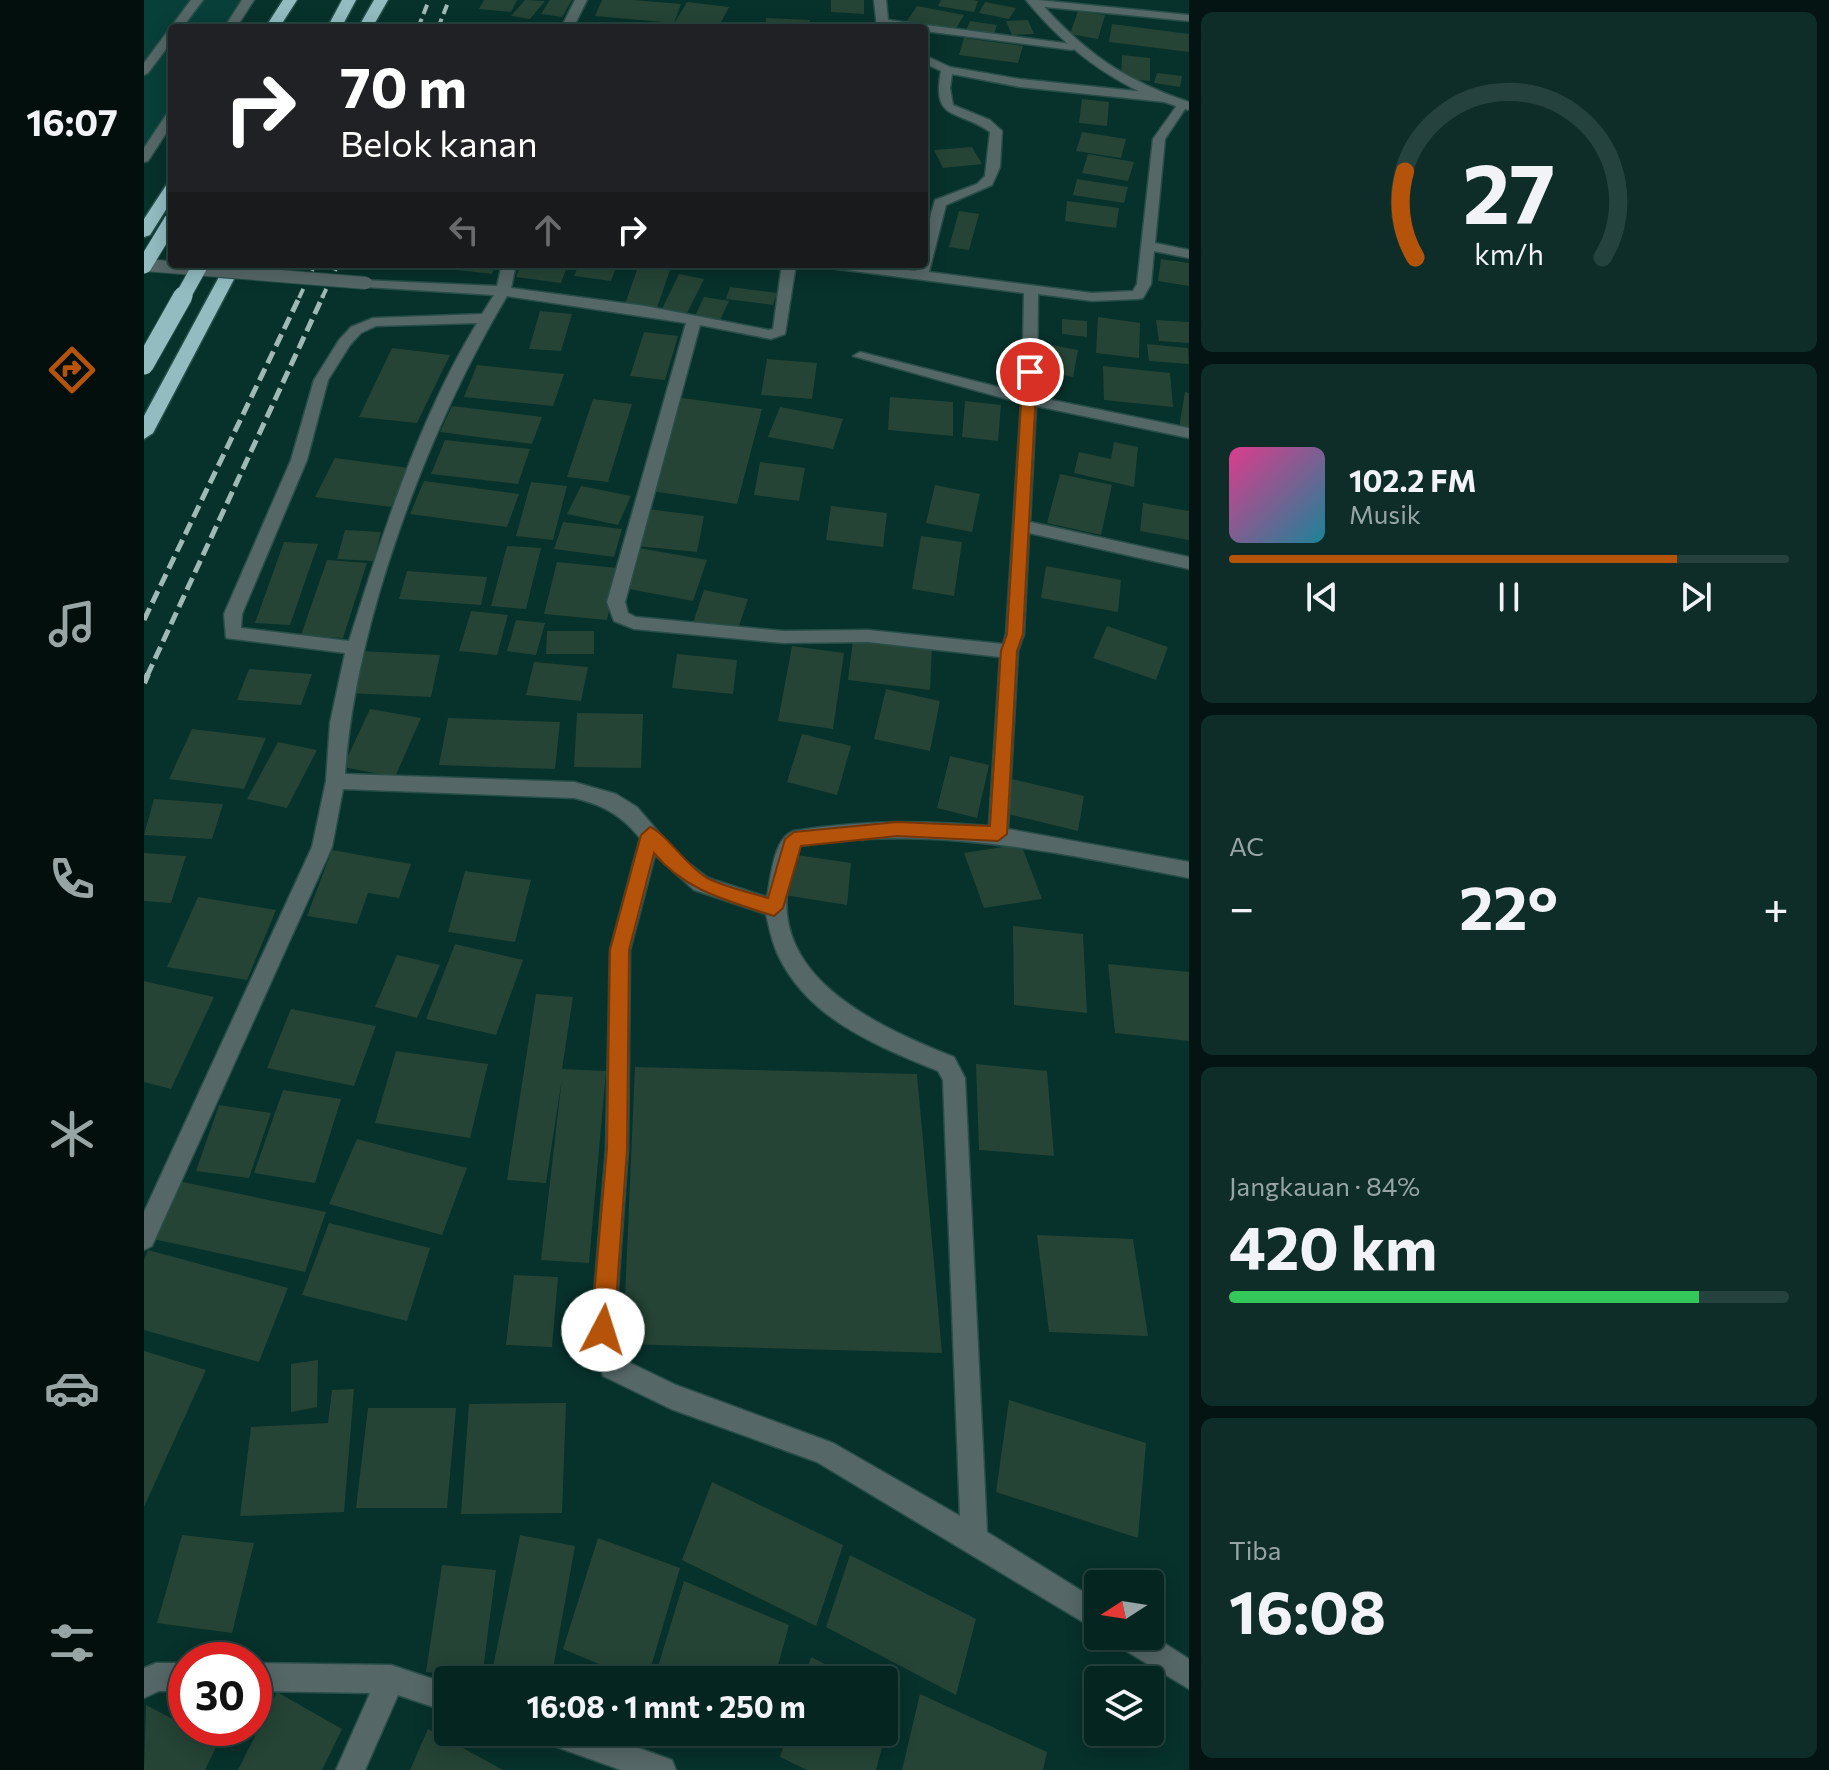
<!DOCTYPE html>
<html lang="id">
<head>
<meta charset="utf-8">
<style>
	:root { --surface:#052520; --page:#0e2d29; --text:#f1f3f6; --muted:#97a5a5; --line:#26423e; --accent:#b45309 }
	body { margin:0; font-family:Commissioner,sans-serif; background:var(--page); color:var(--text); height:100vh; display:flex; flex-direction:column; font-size:30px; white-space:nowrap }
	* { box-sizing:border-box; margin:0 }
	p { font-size:26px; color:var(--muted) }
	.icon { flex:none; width:44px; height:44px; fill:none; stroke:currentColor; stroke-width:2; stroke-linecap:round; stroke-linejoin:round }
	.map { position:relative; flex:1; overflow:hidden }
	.details { display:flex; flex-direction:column; gap:12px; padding:12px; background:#031412; width:640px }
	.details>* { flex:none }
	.top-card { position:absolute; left:24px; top:24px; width:760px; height:244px; border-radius:8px; box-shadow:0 4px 20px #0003,0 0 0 2px var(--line); background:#202124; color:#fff; overflow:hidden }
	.needle { width:52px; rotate:258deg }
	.buttons { position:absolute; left:940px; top:1570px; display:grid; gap:16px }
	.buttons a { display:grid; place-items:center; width:80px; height:80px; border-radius:8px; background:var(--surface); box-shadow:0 4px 20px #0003,0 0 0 2px var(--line); font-size:40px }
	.speed { position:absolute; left:24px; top:1642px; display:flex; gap:16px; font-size:40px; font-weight:700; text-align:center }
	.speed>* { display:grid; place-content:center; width:104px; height:104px; border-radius:50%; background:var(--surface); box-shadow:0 4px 20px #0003,0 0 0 2px var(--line); line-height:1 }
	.speed .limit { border:12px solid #d22; background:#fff; color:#111 }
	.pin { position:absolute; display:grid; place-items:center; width:68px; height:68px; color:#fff; margin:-34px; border:4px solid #fff; border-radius:50%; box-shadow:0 2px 8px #0007 }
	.me { position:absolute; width:88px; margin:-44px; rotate:5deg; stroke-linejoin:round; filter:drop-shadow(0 0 6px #0008) }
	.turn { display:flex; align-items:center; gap:28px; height:168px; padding:0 40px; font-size:36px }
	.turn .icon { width:104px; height:104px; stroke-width:2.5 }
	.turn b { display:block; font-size:56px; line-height:68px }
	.lanes { display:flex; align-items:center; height:76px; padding:0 40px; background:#0003; justify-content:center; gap:40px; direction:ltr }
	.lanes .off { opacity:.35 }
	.big { font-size:60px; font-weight:700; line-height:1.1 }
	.details .tile { flex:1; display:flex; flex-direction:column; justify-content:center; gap:12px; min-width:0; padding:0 28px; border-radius:12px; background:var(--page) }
	.details .dial { align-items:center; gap:0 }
	.dial svg { height:208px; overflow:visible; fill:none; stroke:var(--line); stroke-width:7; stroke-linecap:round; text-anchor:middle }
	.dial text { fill:var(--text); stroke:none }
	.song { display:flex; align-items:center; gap:24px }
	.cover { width:96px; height:96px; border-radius:12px; background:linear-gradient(135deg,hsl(330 70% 55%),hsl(190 70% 35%)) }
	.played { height:8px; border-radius:4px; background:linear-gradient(90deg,var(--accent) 80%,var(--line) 80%) }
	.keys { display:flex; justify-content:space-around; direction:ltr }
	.heat { display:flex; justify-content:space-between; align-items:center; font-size:44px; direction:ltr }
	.charge { height:12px; border-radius:6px; background:linear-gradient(90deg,#34c759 84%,var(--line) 0) }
	.trip { position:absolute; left:290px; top:1666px; width:464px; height:80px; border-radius:8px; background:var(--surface); box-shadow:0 4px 20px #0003,0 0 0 2px var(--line); font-weight:700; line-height:80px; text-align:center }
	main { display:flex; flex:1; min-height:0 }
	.menu { display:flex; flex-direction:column; width:144px; justify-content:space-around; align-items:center; background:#020f0d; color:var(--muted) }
	.menu .icon { width:56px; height:56px }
	.menu .active { color:var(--accent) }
	.menu b { font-size:36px; color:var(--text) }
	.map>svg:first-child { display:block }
</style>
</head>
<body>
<main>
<nav class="menu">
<b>16:07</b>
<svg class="icon active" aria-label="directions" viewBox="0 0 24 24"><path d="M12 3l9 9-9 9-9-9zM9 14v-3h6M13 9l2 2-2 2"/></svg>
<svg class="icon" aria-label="music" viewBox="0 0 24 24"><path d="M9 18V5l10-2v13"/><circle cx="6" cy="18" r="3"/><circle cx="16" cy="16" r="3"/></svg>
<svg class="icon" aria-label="phone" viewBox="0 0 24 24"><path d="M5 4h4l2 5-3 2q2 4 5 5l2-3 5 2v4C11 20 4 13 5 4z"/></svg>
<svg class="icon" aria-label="climate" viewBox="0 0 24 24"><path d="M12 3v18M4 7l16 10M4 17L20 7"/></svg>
<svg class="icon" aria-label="car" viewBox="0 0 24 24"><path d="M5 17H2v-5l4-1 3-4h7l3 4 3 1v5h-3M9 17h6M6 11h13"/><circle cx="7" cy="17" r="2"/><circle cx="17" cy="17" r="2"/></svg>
<svg class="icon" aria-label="filters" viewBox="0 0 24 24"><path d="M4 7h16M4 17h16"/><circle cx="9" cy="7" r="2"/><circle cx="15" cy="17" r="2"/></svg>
</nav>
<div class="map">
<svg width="1045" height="1770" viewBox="0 0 1045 1770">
	<rect width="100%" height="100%" fill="#07312b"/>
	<path fill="#083f39" d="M0 0H108L89 28H28V117L0 158Z"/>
	<path fill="#254435" d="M340 0H373L367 12 335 9Z
		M381 0 401 1 386 19 367 16Z
		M406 0H428L418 17 397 14Z
		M458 0H489L537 4 530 23 451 16Z
		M687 0H720V14L687 12Z
		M797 0H829L834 1 830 12 794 6Z
		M543 2 585 7 574 28 528 27Z
		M841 2 872 8 865 19 835 13Z
		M773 6 820 15 811 30 763 21Z
		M934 11 961 15 954 39 926 34Z
		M622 18 666 20V28H622Z
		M884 20 890 34 868 35 862 21Z
		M826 21 853 25 849 37 821 33Z
		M717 22 718 28H670L669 23Z
		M968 24 1045 34V52L965 42Z
		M820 38 879 46 874 63 815 55Z
		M978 55 1006 58V81L977 79Z
		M1013 73 1038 76 1036 87 1010 83Z
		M938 99 965 102 963 126 935 123Z
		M938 132 982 139 977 158 932 151Z
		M828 147 838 164 799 168 790 150Z
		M944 154 990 162 984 181 938 173Z
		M933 179 984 187 980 203 929 195Z
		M923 201 975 208 972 228 921 221Z
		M815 211 835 214 825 250 805 247Z
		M1017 259 1045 263V286L1014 281Z
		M309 264H352L348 274 306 269Z
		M377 264H424L417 283 372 277Z
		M435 264H473L467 281 430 276Z
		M495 264H528L512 311 480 307Z
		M535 274 560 279 543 313 518 309Z
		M586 287 633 293 629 305 582 299Z
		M560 297 585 301 575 322 550 318Z
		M396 311 428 314 417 351 385 349Z
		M954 317 996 323 995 358 952 353Z
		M918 319 943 321V337L918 334Z
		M1012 320 1045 322V343L1015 341Z
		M500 332 534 336 521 380 486 376Z
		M892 342 934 350 929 377 886 369Z
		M1003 344 1044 348 1045 364 1005 361Z
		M248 348 306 355 273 423 215 417Z
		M623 359 673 363 668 399 617 395Z
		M333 365 420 374 409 406 320 397Z
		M959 366 1026 373 1029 407 960 400Z
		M1041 392 1045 393V430L1035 428Z
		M746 397 809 402V436L744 430Z
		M538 398 618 409 593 504 508 491Z
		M449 399 488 404 464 482 423 477Z
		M821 401 857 405 854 441 818 437Z
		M308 406 398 417 388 444 296 432Z
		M636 407 699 419 689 449 624 437Z
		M301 440 386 449 374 484 287 474Z
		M970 442 994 447 990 487 930 473 935 452 967 459Z
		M191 458 265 468 247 507 171 497Z
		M616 462 661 468 655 501 610 495Z
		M916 474 968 485 957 535 903 523Z
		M280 481 375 494 363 527 266 514Z
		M387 482 423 486 409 540 372 536Z
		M791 485 836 494 828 532 782 523Z
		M437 486 487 496 474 525 423 514Z
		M999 503 1045 511V540L996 531Z
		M687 506 743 513 739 547 682 540Z
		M503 509 560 516 553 552 493 546Z
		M419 522 478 529 470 557 410 549Z
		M201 530 237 532 230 561 193 559Z
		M777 536 818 542 810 596 768 589Z
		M140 542 174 544 146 625 111 623Z
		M363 546 397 548 382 609 347 606Z
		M495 548 563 560 549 601 480 588Z
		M183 560 223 563 199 638 157 635Z
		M413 562 474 568 463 620 400 614Z
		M902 566 977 580 974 612 897 598Z
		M263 571 343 577 337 605 255 599Z
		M560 590 604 599 593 632 549 623Z
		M327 611 364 615 353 655 315 651Z
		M372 620 401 623 392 655 363 651Z
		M963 626 1024 647 1012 680 949 658Z
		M403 631H450V654H402Z
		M709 640 788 649 786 690 704 680Z
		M648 646 700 653 689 729 634 721Z
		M215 651 296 655 287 697 204 693Z
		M533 654 593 660 589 694 528 688Z
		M390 662 444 667 437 701 382 695Z
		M105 669 168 674 157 705 93 700Z
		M742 689 796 701 786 751 730 739Z
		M226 709 277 718 251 777 199 767Z
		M433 713 499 714 497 768 430 767Z
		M304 718 416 722 411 769 295 765Z
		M48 729 122 738 100 789 25 779Z
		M658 734 707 746 693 795 643 782Z
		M134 742 173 750 143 808 103 799Z
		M806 756 845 765 833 818 793 808Z
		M863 778 940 796 934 831 856 812Z
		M10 799 79 804 68 839 0 835Z
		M877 844 898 899 840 908 820 853Z
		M188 850 267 864 255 898 224 893 213 924 163 916Z
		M0 853 42 856 27 903 0 901Z
		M646 854 707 863 703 905 640 895Z
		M321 871 387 880 371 942 304 932Z
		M54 897 132 910 103 980 23 967Z
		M869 926 939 934 943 1013 870 1005Z
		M311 944 379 960 352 1035 282 1019Z
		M253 955 296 965 273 1018 231 1007Z
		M964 964 1045 972V1041L971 1033Z
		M0 981 70 997 27 1089 0 1082Z
		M392 994 429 997 418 1069 462 1071 445 1263 397 1260 418 1078 402 1183 363 1180Z
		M147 1009 232 1026 210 1086 123 1068Z
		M252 1051 344 1064 326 1138 231 1123Z
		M832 1064 903 1071 910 1156 835 1150Z
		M491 1067 773 1074 798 1353 479 1344Z
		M139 1090 197 1099 171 1183 110 1173Z
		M75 1105 127 1113 105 1178 52 1171Z
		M213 1139 323 1168 298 1235 185 1204Z
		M34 1181 182 1212 161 1272 9 1239Z
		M185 1223 286 1248 263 1321 158 1295Z
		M893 1235 989 1239 1004 1336 905 1332Z
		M4 1250 144 1288 115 1362 0 1330V1260Z
		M370 1275 414 1277 408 1347 362 1345Z
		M0 1351 62 1370 0 1507Z
		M174 1360 173 1407 147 1412V1364Z
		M210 1389 200 1512 96 1516 107 1427 184 1423 188 1390Z
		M865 1400 1002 1443 994 1538 852 1492Z
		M422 1403 418 1513 317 1514 325 1404Z
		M224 1408H312L303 1508H212Z
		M568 1482 699 1545 672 1626 538 1560Z
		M38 1535 110 1543 88 1633 13 1623Z
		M376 1535 431 1546 407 1680 348 1672Z
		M454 1538 536 1568 503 1680H493L419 1649Z
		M706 1555 832 1619 812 1695 682 1627Z
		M298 1565 352 1570 338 1678 282 1672Z
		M540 1581 645 1625 630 1680H510Z
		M667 1657 713 1680H660Z
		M133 1692 198 1729 178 1770H94Z
		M740 1693 751 1699 732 1770H663L636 1757 644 1732H740Z
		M776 1694 903 1752 899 1770H758Z
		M2 1705 74 1743 61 1770H0Z
		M284 1729 359 1770H266Z
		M585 1732H616L612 1744Z"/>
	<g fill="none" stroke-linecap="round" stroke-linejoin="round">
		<g stroke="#274e48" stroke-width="3">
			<path id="minor" d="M47 0H59L38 28H28V41L4 73 0 75V63Z
				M98 0H110L92 28H80Z
				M431 0H443L429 28H417Z
				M730 0H742L744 20 928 44 934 47 928 50 780 31V28H733Z
				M894 0 1045 15V21L891 6 885 3Z
				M780 55 806 67 876 79 1021 94 1027 98 1021 102 876 87 808 74 806 88 809 105 846 120 858 131 856 167 848 185 802 205 785 272 948 293 989 291 993 284 1009 139 1036 101 1045 103 1021 139 1011 243 1045 250V258L1010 251 1007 284 999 298 994 299 948 301 894 294 893 397 1045 428V438L892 406 886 522 1045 557V569L885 533 880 634 874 651 864 829 1045 862V878C915 853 788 824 656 846 602 965 719 1021 810 1057L821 1078 843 1532 954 1601V1631L673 1462 527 1409 459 1376 447 1330 462 1149 466 950 496 838C476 814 459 805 430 798L199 789 188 847 8 1246 0 1250V1212L168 847 182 781 186 723 201 653 82 638 80 614 147 460 170 380 195 340 207 327 229 318 338 314 350 295 222 287 217 286V280L353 286 358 264H372L367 288 501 306 625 330 629 329 638 264H652L641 334 627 339 556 325 481 602 484 613 492 617 639 631 724 630 859 644 862 634 877 403 709 356 716 352 878 393 880 293 686 268 679 264H719L772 271 773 264H780V239L791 200 833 184 841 176 846 132C815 109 787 123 797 71L780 63ZM363 296 542 323 463 602 470 621 490 629 639 643 724 642 856 657 845 826C778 820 716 820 650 831 629 838 627 878 623 897L564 878 535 856 493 807 472 794 430 782 201 774C211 621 285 427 363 296ZM333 323C274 420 239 533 205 641L97 628 98 614 163 460 184 380 206 345 217 333 232 326ZM511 855 550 890 622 914C625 927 628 942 634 955 664 1019 733 1046 794 1071L799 1080 816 1516 689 1443 532 1385 478 1359 471 1330 484 1149 486 950Z
				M28 111V124L4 161 0 162V148L24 112Z
				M1006 1634 1045 1659V1689L974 1646 970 1636Z
				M12 1663H42V1691H15L0 1698V1668Z
				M110 1663 247 1665 304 1684V1712L254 1695 221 1770H192L226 1693 110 1691Z
				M395 1732H450L528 1760 532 1770H477L399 1742Z"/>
		</g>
		<g stroke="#274e48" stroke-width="3">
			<path id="tertiary" d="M882 0H894C940 52 979 80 1045 102V110C978 91 926 54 882 0Z"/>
		</g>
		<g stroke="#274e48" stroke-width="3">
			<path id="motorway" d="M139 0H153L135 28H121Z
				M198 0H212L197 28H183Z
				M230 0H244L228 28H214Z
				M28 182V200L6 235 0 237V219L23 184Z
				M82 264H98L9 433 0 439V416Z"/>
		</g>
		<use href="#minor" fill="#566768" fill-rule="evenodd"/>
		<use href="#tertiary" fill="#566768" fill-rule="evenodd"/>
		<use href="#motorway" fill="#92bcc0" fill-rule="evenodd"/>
		<path stroke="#9fb9b4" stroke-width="4" stroke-dasharray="10 5" stroke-linecap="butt" d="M274 28 285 0
			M294 28 305 0
			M155 298 171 264
			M178 298 194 264"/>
		<path stroke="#9fb9b4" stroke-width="5" stroke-dasharray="13 6" stroke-linecap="butt" d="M0 620 156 296
			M3 676 179 296"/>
		<path stroke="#9fb9b4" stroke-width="6" stroke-dasharray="16 8" stroke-linecap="butt" d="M0 683 4 674"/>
		<g stroke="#274e48" stroke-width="14" stroke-linecap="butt">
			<path id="minor-bridge" d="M0 265 222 283"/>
		</g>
		<g stroke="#274e48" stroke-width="17" stroke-linecap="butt">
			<path id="motorway-bridge-far1" d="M0 266 28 220
				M38 298 57 264"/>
		</g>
		<g stroke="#274e48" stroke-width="21" stroke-linecap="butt">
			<path id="motorway-bridge" d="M0 365 39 296"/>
		</g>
		<use href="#minor-bridge" stroke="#566768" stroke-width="12"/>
		<use href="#motorway-bridge-far1" stroke="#92bcc0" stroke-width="15"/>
		<use href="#motorway-bridge" stroke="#92bcc0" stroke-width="19"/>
	</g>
	<path fill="#b45309" stroke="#753606" stroke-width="2" d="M886 368 893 372 879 634 873 651 863 834 854 841 753 836 657 846 639 908 630 916C585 901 541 891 510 853L485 950 483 1149 470 1330 466 1338 459 1341 451 1338 447 1330 463 1149 466 950 497 835 506 827C521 832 543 867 563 878 581 887 604 892 624 898L641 839 650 832 753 822 846 826 857 651 863 634 879 372Z"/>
</svg>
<div class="buttons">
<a><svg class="needle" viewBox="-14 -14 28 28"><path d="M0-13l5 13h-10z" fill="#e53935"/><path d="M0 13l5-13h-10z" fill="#97a5a5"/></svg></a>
<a><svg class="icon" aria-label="layers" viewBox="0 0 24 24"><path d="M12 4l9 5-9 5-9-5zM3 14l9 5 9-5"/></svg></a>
</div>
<div class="speed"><div class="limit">30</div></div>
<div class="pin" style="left:886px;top:372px;background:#d93025"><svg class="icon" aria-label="arrive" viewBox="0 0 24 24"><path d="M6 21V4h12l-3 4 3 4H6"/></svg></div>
<svg class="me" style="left:459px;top:1330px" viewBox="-20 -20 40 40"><circle r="19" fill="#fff"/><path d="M0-13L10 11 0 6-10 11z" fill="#b45309"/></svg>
<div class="trip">16:08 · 1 mnt · 250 m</div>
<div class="top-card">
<div class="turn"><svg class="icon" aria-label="right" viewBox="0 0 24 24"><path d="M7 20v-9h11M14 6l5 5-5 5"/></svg><div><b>70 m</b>Belok kanan</div></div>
<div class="lanes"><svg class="icon off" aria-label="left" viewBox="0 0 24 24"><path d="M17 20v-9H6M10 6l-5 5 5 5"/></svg><svg class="icon off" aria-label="ahead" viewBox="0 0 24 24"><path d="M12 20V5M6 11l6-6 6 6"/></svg><svg class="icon" aria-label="right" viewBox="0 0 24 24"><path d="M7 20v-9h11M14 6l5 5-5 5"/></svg></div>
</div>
</div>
<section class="details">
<div class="tile dial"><svg viewBox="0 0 100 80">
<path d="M14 69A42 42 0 1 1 86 69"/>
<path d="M14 69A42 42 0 0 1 10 36" stroke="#b45309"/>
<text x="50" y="56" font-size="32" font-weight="700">27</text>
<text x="50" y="72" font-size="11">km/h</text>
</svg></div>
<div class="tile">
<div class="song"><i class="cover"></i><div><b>102.2 FM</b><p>Musik</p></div></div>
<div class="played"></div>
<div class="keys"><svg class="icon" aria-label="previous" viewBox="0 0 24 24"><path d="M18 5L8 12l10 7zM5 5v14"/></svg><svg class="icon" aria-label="pause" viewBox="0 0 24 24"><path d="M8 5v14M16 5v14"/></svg><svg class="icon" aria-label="next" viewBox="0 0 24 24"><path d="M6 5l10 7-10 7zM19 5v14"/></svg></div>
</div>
<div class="tile"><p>AC</p>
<div class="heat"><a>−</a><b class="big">22°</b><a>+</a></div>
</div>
<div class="tile"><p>Jangkauan · 84%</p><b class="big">420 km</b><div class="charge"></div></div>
<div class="tile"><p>Tiba</p><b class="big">16:08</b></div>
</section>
</main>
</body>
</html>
